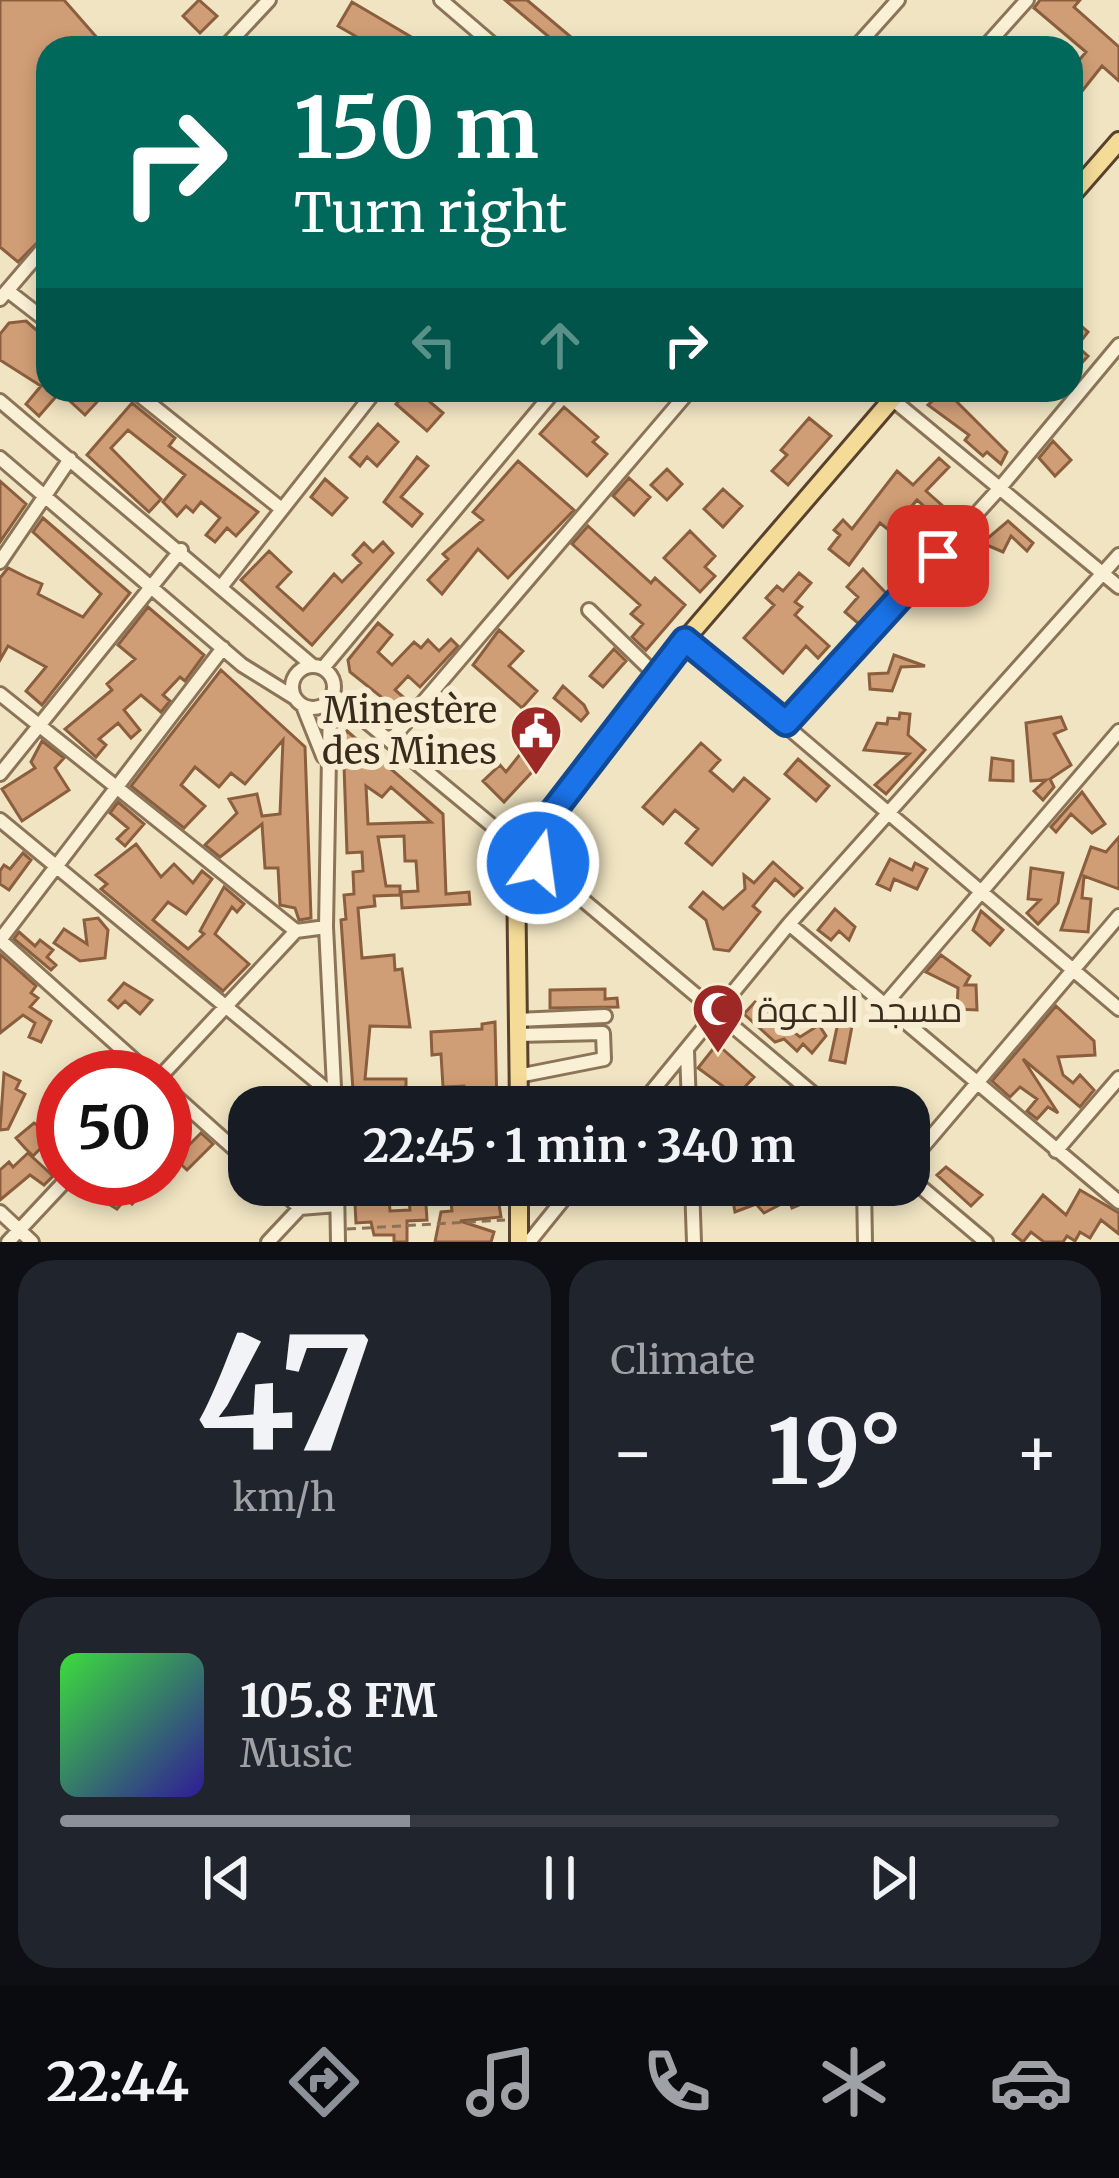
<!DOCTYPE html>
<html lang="en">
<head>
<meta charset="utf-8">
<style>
	:root { --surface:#171b24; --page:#20242c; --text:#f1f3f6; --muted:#9ea1a6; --line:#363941; --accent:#8c9099 }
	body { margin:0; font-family:Merriweather,Cairo,serif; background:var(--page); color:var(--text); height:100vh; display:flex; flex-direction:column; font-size:45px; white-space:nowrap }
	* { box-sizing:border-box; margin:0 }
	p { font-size:39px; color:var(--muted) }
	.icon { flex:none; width:66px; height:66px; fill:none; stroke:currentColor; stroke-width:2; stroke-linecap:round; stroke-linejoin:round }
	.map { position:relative; height:1242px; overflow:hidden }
	.panel { display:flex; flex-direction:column; gap:18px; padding:18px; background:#0d0f14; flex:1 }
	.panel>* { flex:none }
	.top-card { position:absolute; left:36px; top:36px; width:1047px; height:366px; border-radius:36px; box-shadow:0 6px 18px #0003; background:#00695c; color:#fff; overflow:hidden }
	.speed { position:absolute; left:36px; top:1050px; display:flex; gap:24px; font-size:60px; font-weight:700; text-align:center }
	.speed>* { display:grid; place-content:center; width:156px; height:156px; border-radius:50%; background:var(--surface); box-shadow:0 6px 18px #0003; line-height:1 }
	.speed .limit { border:18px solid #d22; background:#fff; color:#111 }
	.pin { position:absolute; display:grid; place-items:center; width:102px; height:102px; color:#fff; margin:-51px; border-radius:24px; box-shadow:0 6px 18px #0006 }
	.me { position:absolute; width:132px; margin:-66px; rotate:14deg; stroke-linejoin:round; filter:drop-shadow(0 0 9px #0008) }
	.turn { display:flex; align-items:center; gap:42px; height:252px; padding:0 60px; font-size:54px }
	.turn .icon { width:156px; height:156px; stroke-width:2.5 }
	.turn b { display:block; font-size:84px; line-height:102px }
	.lanes { display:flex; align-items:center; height:114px; padding:0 60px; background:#0003; justify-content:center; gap:60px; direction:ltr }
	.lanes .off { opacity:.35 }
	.big { font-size:90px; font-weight:700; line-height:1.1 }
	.panel .card { flex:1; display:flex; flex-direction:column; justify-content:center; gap:18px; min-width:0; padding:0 42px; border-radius:36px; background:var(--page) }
	.panel .dial { align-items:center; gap:0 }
	.dial b { font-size:156px; line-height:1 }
	.song { display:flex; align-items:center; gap:36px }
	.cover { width:144px; height:144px; border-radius:18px; background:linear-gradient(135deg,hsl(120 70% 55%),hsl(250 70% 35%)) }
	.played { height:12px; border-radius:6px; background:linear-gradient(90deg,var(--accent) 35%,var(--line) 35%) }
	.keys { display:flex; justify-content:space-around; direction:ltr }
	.heat { display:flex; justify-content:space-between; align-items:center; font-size:66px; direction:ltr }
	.panel .tiles { flex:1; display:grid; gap:18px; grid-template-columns:1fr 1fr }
	.card:last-child { grid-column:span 2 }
	.trip { position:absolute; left:228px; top:1086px; width:702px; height:120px; border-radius:36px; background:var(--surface); box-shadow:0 6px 18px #0003; font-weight:700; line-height:120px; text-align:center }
	.tab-bar { display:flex; height:192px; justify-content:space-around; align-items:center; background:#090b0e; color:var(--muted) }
	.tab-bar .icon { width:84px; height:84px }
	.tab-bar .active { color:var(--accent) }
	.tab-bar b { font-size:54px; color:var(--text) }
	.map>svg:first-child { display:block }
</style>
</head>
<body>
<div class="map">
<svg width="1119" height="1242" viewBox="0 0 1119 1242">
	<rect width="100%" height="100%" fill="#f0e4c2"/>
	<path fill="#d09e76" stroke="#8b5e3d" stroke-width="3" fill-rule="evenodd" d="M0 0H64L106 48H48V232L18 262 0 247Z
		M199 0 217 16 200 33 183 16Z
		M505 0H527L584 48H562Z
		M1040 0H1080L1074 7 1119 47V81L1102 66 1071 105V70L1086 52 1034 8Z
		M352 2 430 48H376L338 26Z
		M26 321 48 340V390H108L85 415 60 392 39 416 26 404 41 386 0 360V334L9 323Z
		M1079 324 1088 332 1077 346 1088 356 1079 366 1071 360V332Z
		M408 390H416L443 413 427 431 396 404Z
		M945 390 1007 452 1001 464 987 452 983 456 965 440 969 435 928 405Z
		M132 403 175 438 169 446 258 512 236 536 227 528 215 542 206 535 220 518 201 502 193 512 186 506 177 516 163 502 185 475 128 430 111 448 161 499 149 512 87 455Z
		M564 407 598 437 593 442 607 454 587 476 540 434Z
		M809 418 831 436 788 485 772 471 787 455 781 450Z
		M378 424 398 442 377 466 367 457 360 466 350 457Z
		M1053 441 1071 460 1055 476 1039 458Z
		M417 457 428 466 401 497 422 514 412 526 384 502Z
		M939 458 949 467 926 491 953 515 944 524 917 500 890 531 880 523 849 565 829 549 840 535 834 530 843 520 852 529 897 471 913 485Z
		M518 461 574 510 508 578 478 549 442 594 428 580 448 559 443 554 483 520 473 512Z
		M667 469 682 484 667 500 651 485Z
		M629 478 650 497 634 515 613 496Z
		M325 479 347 498 332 515 311 497Z
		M0 481 26 504 0 542Z
		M723 489 742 506 723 527 704 509Z
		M43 518 130 593 42 705 26 691 46 667 8 646 0 660V578L8 568 26 577 42 584 38 594 83 617 101 594 33 532Z
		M1008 521 1033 543 1027 551 1011 536 1003 552 982 543Z
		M588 526 651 583 655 578 685 605 646 650 632 637 643 624 631 614 640 605 572 544Z
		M690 531 715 556 705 567 715 576 700 592 664 558Z
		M383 542 393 553 312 645 241 580 269 551 291 572 277 587 303 610 334 574 342 582 361 563 353 555 364 543 373 552Z
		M863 569 886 593 859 624 845 612 858 597 847 587Z
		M799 573 811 583 795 602 802 607 795 615 829 646 818 658 806 646 783 673 744 638 774 605 766 598 777 586 783 591Z
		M148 607 204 655 185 681 180 677 163 695 170 701 161 712 141 695 124 710 140 730 131 738 118 723 99 739 106 745 96 757 65 729 112 690 107 684 135 659 118 645Z
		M378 623 392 635 378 652 392 665 414 642 421 648 428 640 439 651 451 639 458 646 420 687 408 676 395 690 409 702 400 712 350 672 348 660Z
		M499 630 523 651 509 666 537 691 522 708 473 665Z
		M614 649 626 661 603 687 590 676Z
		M894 655 925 666 901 667 892 691 870 689 869 674 888 673Z
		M221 670 305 747 311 918 299 920 295 908 280 905 278 868H265L262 824 220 857 205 845 237 813 229 799 257 794 262 816 280 814 283 740 245 784 231 773 219 787 195 767 181 785 205 806 184 828 131 786Z
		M563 686 584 705 588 713 581 721 554 698Z
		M900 713 910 714 908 735 925 750 886 794 875 785 909 754 864 750 877 723 887 724 888 718 899 719Z
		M1061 717 1066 729 1054 734 1071 765 1050 779 1054 787 1043 800 1034 791 1046 780 1031 781 1026 723Z
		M347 731 443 814 446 894 469 892 470 904 402 908 401 892 418 891 416 861H405L404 836 378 837 386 886H400V895L374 896 375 906 358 908 362 958 394 955 395 970 402 969 410 1027 370 1026 365 1079H406V1087L392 1088V1099L379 1098 380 1088 353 1090 341 920 346 919 344 895 354 894 353 872 363 871 362 852 347 853 343 736ZM366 786 382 797 391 787 431 822 368 824Z
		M42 741 64 758 55 768 69 790 22 821 2 789 35 768 31 762Z
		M529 743 545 758 504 802 483 781 500 765 506 772Z
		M701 743 720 760 710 771 733 791 744 778 769 799 712 865 686 843 698 829 675 810 663 824 643 807Z
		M992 758 1013 761V781L990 780Z
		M798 759 829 786 816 801 785 774Z
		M1082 792 1105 824 1092 833 1071 814 1056 832 1051 827Z
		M118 802 144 824 125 846 117 839 128 828 110 813Z
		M1119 837V889L1084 876 1082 898 1091 899 1088 932 1061 930 1091 847 1106 852Z
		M136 844 161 877 174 864 193 883 202 871 212 879 186 914 168 902 153 920 188 949 204 934 200 931 224 887 244 904 237 912 232 907 215 934 249 964 223 991 101 889 107 884 96 875Z
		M23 853 31 860 9 890 0 884V871L4 865 10 869Z
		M890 859 912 870 915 863 927 869 917 889 894 879 890 890 877 884Z
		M773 862 802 888 794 896 775 879 753 906 760 912 729 951 714 949 706 920 690 907 703 892 723 909 745 889 744 875 754 883Z
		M1031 868 1063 873 1058 903 1038 924 1027 913 1040 900 1028 899Z
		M835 909 855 927 849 940 839 931 831 940 818 930Z
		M981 911 1003 930 990 945 973 930Z
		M98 918 108 930 105 958 80 961 54 943 64 929 87 944 84 920Z
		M19 932 35 946 40 940 53 950 47 957 56 965 51 970 14 939Z
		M0 954 36 986 31 993 38 998 30 1007 51 1021 41 1042 29 1037 35 1023 23 1015 0 1033Z
		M941 955 970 976 965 985H976L977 1010 957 1009 958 988 926 972Z
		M124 983 152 1000 140 1014 125 1001 118 1008 109 1000Z
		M605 989V999L617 998 618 1007 550 1008V990Z
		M755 1002 800 1037 819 1025 826 1036 812 1053 803 1044 797 1051 784 1039 775 1042 744 1014Z
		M1056 1006 1094 1041 1095 1055 1058 1057 1063 1075 1073 1083 1080 1075 1094 1090 1080 1107 1023 1059 1058 1113 1048 1107 1037 1119 1027 1111 1037 1099 1020 1087 1010 1097 992 1081Z
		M839 1018 853 1021 845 1063 830 1060Z
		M495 1022 497 1107H466L464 1086 443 1087 441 1054 432 1055 431 1032 482 1029V1024Z
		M717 1044 754 1077 742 1090 749 1107H712L735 1095 698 1068Z
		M114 1056 137 1077H90L102 1064Z
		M4 1073 20 1081 16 1089 25 1094 8 1129 0 1130Z
		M34 1123 55 1137 63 1124V1155L45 1144 33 1156 25 1148 16 1138Z
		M201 1133 213 1144 187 1170 165 1149 175 1139 185 1149Z
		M28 1153 53 1176 44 1185 30 1175 0 1200V1170L9 1162 13 1167Z
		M946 1167 982 1195 971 1206 937 1175Z
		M97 1179H122L142 1193 132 1204 126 1198 117 1209 84 1189Z
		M354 1185H388L390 1211 410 1210 408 1191 425 1190 427 1220 407 1221V1242H394V1235H374L371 1222 356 1223Z
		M449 1185H496L501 1217 460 1221 494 1232 491 1242H435L441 1212 452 1211Z
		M730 1185H797L804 1203 792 1208 789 1200 764 1213 756 1204 735 1212Z
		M1080 1190 1119 1213V1234L1101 1220 1090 1238 1080 1232 1075 1241 1067 1236 1063 1242H1044L1031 1232 1023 1242 1013 1234 1043 1195 1066 1215Z"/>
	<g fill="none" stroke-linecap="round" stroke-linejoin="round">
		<g stroke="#8b7458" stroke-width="18">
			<path id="minor" d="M441 0 497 48
				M224 48 269 0
				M855 48 898 0
				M984 48 1027 0
				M8 291 48 322
				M0 299 48 243
				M133 390 279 507
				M881 390 1119 587
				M0 401 313 666
				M0 458 242 665 295 698
				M0 562 70 459
				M221 587 376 390
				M589 610 657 676
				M685 640 1119 1009
				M292 687a21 21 0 1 1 42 0a21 21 0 1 1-42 0Z
				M323 668 555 390
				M0 694 296 931
				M333 694 512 842
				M330 700 326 927 335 1107
				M303 706 323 756
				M786 723 999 489 1119 345
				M391 740 690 390
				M0 774 181 550
				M0 820 334 1096
				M539 863 829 1107
				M789 924 1119 1202
				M0 940 223 648
				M0 940 153 1077
				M886 1003 1119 731
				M517 1020 605 1016
				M517 1035 603 1033 604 1059 518 1076
				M687 1050 689 1107
				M160 1077 296 931 326 927
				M165 1087 249 1162
				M639 1107 789 924 1119 555
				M1056 1151 1119 1078
				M909 1163 1119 916
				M909 1177 986 1242
				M275 1185 300 1208
				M337 1185 338 1242
				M692 1185 694 1242
				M864 1185 865 1242
				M0 1212 32 1242
				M8 1242 67 1179
				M268 1242 300 1208 337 1205
				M529 1242 575 1185"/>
		</g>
		<g stroke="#58422d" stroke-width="22">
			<path id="major" d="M1071 196 1119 141
				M506 855a17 17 0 1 1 34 0a17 17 0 1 1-34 0Z
				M531 840 685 640 900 390
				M516 870 519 1107
				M519 1185V1242"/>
		</g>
		<path stroke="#8b7458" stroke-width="3" stroke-dasharray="9 6" stroke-linecap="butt" d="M347 1229 505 1220"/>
		<use href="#minor" stroke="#faf0d6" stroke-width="12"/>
		<use href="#major" stroke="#f5db98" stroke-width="16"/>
	</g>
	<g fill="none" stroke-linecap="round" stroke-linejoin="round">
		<g stroke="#114b97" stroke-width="30">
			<path id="route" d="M538 863 540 850 531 840 685 640 786 723 938 556"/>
		</g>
		<use href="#route" stroke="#1a73e8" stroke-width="21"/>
	</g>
	<defs>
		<g id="civic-pin" transform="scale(2.7)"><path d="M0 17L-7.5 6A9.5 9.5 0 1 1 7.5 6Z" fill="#9d2825" stroke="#f7edd2"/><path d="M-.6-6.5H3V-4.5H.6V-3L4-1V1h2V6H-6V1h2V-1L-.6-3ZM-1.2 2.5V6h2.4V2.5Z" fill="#fff"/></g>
		<g id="mosque-pin" transform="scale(2.7)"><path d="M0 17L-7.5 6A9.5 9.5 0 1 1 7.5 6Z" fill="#9d2825" stroke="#f7edd2"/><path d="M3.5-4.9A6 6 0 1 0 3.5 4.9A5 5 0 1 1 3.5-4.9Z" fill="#fff"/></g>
	</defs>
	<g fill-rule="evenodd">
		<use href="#civic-pin" x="536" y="731"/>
		<use href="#mosque-pin" x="718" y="1009"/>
	</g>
	<g text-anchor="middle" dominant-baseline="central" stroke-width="12" stroke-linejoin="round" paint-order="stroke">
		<g font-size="36" fill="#3a2c1d" stroke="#f7edd2" text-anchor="end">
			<text x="497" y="710">Minestère<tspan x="497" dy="41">des Mines</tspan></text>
			<text x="757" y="1009" text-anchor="start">مسجد الدعوة</text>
		</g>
	</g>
</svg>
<div class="speed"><div class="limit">50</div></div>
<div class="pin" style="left:938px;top:556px;background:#d93025"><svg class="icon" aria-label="arrive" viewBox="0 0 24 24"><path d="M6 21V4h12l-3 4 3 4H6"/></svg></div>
<svg class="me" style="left:538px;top:863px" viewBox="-20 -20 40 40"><circle r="17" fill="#1a73e8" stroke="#fff" stroke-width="3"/><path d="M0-11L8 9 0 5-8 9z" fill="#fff"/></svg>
<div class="trip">22:45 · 1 min · 340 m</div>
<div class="top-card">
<div class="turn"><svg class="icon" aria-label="right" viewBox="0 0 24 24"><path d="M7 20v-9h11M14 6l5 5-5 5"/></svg><div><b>150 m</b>Turn right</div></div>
<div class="lanes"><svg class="icon off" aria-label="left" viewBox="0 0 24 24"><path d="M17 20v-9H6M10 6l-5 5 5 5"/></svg><svg class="icon off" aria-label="ahead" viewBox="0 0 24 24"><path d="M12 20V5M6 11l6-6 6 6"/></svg><svg class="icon" aria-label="right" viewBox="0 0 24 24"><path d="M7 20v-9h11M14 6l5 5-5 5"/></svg></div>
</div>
</div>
<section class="panel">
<div class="tiles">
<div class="card dial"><b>47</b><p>km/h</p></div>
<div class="card"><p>Climate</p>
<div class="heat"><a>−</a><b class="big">19°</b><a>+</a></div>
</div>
<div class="card">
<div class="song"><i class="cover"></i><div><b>105.8 FM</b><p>Music</p></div></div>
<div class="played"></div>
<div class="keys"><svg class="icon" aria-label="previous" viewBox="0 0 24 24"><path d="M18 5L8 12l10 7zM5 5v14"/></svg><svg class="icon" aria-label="pause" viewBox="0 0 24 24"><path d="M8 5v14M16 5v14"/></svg><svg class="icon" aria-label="next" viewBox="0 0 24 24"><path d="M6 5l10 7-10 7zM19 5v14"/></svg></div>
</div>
</div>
</section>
<nav class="tab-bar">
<b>22:44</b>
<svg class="icon active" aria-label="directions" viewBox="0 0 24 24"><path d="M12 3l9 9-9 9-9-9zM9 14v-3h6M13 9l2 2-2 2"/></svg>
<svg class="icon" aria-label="music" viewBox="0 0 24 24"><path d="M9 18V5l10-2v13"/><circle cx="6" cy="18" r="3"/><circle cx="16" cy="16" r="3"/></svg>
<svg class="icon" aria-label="phone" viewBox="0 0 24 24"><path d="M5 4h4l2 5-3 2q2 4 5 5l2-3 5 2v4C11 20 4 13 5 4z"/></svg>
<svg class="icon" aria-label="climate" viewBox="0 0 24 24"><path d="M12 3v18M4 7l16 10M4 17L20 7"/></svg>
<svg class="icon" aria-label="car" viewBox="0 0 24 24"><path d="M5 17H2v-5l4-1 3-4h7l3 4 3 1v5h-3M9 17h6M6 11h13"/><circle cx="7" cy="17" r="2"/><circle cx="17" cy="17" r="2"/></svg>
</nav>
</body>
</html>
